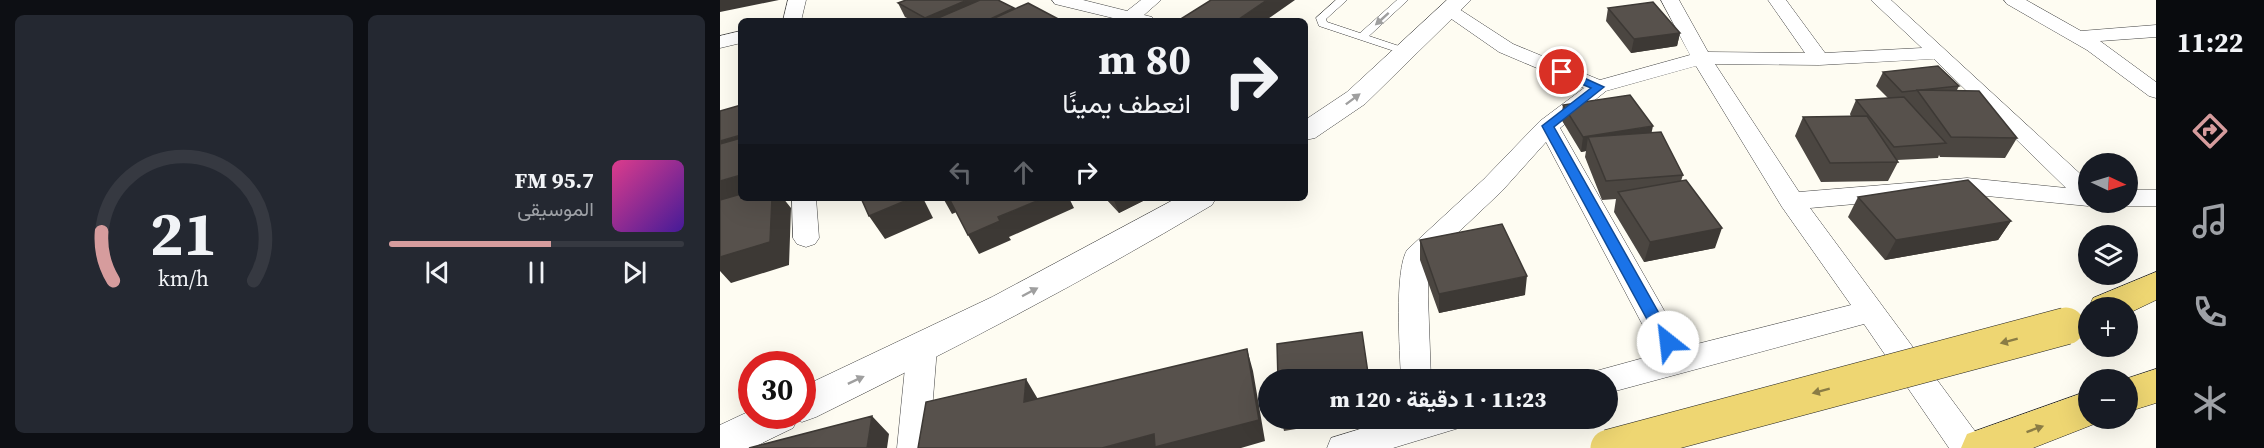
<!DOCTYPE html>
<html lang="ar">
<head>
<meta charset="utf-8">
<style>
	:root { --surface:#171b24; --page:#242831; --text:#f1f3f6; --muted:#9ea1a6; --line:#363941; --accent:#d69c9d }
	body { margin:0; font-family:"Source Serif 4",Vazirmatn,serif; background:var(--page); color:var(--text); direction:rtl; height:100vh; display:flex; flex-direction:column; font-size:22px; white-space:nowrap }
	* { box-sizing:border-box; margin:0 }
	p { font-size:20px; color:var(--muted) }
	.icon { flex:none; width:33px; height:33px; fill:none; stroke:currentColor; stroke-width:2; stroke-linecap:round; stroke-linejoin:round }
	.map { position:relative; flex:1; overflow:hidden; direction:ltr }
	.drawer { display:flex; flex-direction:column; gap:15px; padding:15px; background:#0d0f14; width:720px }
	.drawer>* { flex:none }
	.guide { position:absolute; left:18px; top:18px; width:570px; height:183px; border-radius:9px; box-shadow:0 6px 24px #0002; direction:rtl; background:#171b24; color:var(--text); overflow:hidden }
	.needle { width:39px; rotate:94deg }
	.controls { position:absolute; left:1358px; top:153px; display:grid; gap:12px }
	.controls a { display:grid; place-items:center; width:60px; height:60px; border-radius:50%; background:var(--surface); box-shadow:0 6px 24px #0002; font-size:30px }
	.speed { position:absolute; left:18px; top:351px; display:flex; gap:12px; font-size:30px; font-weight:700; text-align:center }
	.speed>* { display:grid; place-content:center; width:78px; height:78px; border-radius:50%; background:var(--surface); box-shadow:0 6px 24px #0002; line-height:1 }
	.speed .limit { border:9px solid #d22; background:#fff; color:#111 }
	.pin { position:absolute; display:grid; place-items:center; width:51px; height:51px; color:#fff; margin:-26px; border:3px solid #fff; border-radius:50%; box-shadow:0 2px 6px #0007 }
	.me { position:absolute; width:66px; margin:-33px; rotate:331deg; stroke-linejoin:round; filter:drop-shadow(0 0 4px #0008) }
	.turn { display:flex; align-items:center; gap:21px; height:126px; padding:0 18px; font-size:27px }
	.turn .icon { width:78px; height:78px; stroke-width:2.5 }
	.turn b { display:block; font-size:42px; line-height:51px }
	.lanes { display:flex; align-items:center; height:57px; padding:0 18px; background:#0003; justify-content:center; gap:30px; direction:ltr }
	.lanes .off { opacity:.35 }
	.drawer .widget { flex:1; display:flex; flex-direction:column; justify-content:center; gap:9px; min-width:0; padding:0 21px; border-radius:9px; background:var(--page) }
	.drawer .dial { align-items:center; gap:0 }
	.dial svg { height:156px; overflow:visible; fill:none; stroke:var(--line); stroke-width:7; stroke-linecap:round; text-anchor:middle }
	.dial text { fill:var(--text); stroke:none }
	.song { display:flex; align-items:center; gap:18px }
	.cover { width:72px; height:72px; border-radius:9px; background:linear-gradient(135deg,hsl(330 70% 55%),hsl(260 70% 35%)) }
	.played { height:6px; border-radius:3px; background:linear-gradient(90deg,var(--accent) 55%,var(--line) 55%) }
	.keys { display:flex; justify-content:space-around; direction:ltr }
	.drawer .tiles { flex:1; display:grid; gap:15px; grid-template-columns:repeat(2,1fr) }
	.trip { position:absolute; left:538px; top:369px; width:360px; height:60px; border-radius:30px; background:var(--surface); box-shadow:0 6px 24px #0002; font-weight:800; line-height:60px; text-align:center; direction:rtl }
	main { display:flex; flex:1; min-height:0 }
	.tabs { display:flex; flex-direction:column; width:108px; justify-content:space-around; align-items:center; background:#090b0e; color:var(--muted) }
	.tabs .icon { width:42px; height:42px }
	.tabs .active { color:var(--accent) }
	.tabs b { font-size:27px; color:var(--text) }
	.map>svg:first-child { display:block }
</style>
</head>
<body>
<main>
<nav class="tabs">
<b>11:22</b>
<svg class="icon active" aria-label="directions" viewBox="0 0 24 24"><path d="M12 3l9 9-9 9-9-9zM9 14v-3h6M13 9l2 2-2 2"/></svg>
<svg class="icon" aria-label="music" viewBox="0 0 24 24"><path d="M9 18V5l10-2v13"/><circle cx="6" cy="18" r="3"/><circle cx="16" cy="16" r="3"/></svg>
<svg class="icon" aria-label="phone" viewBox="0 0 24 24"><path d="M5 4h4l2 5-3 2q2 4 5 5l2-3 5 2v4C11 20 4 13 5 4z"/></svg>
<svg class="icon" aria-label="climate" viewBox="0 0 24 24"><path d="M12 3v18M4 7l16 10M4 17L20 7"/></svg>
</nav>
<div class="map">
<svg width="1436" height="448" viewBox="0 0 1436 448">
	<rect width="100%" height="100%" fill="#fefcf2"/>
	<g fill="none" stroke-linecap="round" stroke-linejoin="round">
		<g stroke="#424242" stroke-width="1">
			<path id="service" d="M616 0H627L606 19 607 22 640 33 677 0H688L649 36 691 50V54H683L599 26 596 18Z"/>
		</g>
		<g stroke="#424242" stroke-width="1">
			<path id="minor" d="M68 0H86L81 21H63Z
				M332 0H363L407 11 421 0H441L424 15 432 17 434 21H396L397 19 335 4Z
				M941 0H959L988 52 1085 53 1048 0H1066L1105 53 1202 48 1151 0H1171L1368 181V202H1378L1368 206 1247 194 1090 208 1260 438 1264 448H1229L1144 324 888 393V380H872L876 371 938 354 826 142 782 191 709 260 708 296 711 380H681C680 351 674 272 687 250L764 179 820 121 864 88 779 52 720 11 722 7H736L793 44 880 80 970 55ZM1214 59 1346 188 1247 178 1079 192 995 64 1099 65ZM976 66 1062 207 1131 305 965 347 840 128 886 91Z
				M1284 0H1306L1361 31 1436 25V37L1380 41 1436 82V98L1429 96 1367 50 1287 4Z
				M21 31V43L0 48V36Z
				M1407 190H1436V206H1407L1398 204 1407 202Z
				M72 198H96L99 238 95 244 86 247 77 244 73 238Z
				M202 336 212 340 217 348 209 448H177L187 348 192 340Z
				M676 418H744L739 428 673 448H607L611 438Z"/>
		</g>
		<g stroke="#424242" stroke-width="1">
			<path id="tertiary" d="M727 0H751L645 104 595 138 585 140V120L627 92Z
				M457 198H496L492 205C363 282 230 351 96 417L82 422 77 420 73 428 32 448H0V425L32 410V416H82V387L272 297Z"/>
		</g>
		<g stroke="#202020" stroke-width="1">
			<path id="primary" d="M1436 272V300L1407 314V308L1368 309 1373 298Z
				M1436 369V403L1407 412V380H1402Z
				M1368 391V418H1384L1382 421 1313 448H1241L1247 434Z"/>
		</g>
		<use href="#service" fill="#fff" fill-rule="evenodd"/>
		<use href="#minor" fill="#fff" fill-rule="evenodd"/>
		<use href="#tertiary" fill="#fff" fill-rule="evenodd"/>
		<use href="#primary" fill="#eed672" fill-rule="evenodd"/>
		<g stroke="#202020" stroke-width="38" stroke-linecap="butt">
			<path id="primary-bridge" d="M889 448 1346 326"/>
		</g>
		<use href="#primary-bridge" stroke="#eed672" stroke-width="37"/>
	</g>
	<path fill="#4b4641" d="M178 3 294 8V9L342 21H193L185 17Z
		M888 8 960 33 957 46 911 53 886 21Z
		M1163 72 1239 86 1237 90 1297 138 1285 158 1220 157 1219 155 1218 158 1177 160 1178 162 1168 181 1101 182 1075 136 1083 117H1131L1130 114 1136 100 1168 98 1156 86Z
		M843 105 931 133 963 175 961 181 995 248 924 262 894 212 896 199 882 200 865 157 866 151 861 152 841 119Z
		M1138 197 1291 221 1278 240 1165 260 1128 217Z
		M385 198H429L399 213Z
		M700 240 805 295 719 313 700 260Z
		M561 418H643L564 431Z"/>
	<path fill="#3d3935" d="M0 0H59L0 12Z
		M247 0H262L235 21H206L205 18Z
		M547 0H575L545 21H516Z
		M960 33 957 46 911 53 914 39Z
		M933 126 930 140 868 137 866 151 861 152 863 137Z
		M21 135V153L0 159V141Z
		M21 175V198L0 205V181Z
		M52 198H63L71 208 69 265 11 283 0 271V243Z
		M192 198H203L213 218 165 239 149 216Z
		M223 198H269L232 214Z
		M324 198H349L354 208 289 237 291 240 259 254 248 235 278 217Z
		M393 198H429L399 213Z
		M1291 221 1278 240 1165 260 1176 240Z
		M1002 228 995 248 924 262 930 242Z
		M807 276 805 295 719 313V294Z
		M527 349 533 371 545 441 521 448H382L434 434Z
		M306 379 319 401 304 402Z
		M152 416 169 434 167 448H147Z"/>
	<path fill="#57514c" stroke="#3d3935" stroke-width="1.5" d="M186 0H247L205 18 178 3Z
		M260 0H278L294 8 266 21H211Z
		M491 0H547L516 21 459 20Z
		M933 2 960 33 914 39 888 8Z
		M308 3 342 21H268Z
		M1218 66 1239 86 1182 92 1163 72Z
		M1197 90 1259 91 1297 138 1231 137Z
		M910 95 933 126 863 137 843 105Z
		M1184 97 1226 143 1174 147 1136 100Z
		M21 105V135L0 141V111Z
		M1147 116 1178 162 1110 163 1083 117Z
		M941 132 963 175 886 181 868 137Z
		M21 138V175L0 181V144Z
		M966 180 1002 228 930 242 898 192Z
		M1248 180 1291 221 1176 240 1138 197Z
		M21 194V198H52L50 242 0 257V200Z
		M141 198H192L149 216Z
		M229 198H324L278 217 280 221 248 235Z
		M782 224 807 276 719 294 700 240Z
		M642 332 649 380H558L557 344Z
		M527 349 539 420 435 447 434 434 382 448H198L206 402 306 379 304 402Z
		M152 416 147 448H29Z"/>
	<defs><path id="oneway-solid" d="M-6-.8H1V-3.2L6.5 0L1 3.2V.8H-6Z" transform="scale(1.5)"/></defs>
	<g fill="#9f9f9f">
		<use href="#oneway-solid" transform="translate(662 19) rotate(138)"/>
		<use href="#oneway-solid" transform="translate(633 99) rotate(-37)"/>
		<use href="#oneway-solid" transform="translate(310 292) rotate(-28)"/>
		<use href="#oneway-solid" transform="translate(136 380) rotate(-25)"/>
	</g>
	<g fill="#8a7c45">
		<use href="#oneway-solid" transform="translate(1289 341) rotate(165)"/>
		<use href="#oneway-solid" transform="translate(1101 391) rotate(165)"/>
		<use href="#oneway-solid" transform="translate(1315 429) rotate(-20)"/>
	</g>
	<path fill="#1a73e8" stroke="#114b97" stroke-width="1.5" d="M842 68 884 87 834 127 953 338 955 342 953 347 948 349 942 347 822 126 871 88 838 74 836 72Z"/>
</svg>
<div class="controls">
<a><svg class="needle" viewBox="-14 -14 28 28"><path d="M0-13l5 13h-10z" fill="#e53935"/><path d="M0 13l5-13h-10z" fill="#9ea1a6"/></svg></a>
<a><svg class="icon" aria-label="layers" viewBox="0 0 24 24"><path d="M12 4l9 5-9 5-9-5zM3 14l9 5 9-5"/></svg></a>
<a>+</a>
<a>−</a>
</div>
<div class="speed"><div class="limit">30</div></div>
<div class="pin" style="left:842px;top:72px;background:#d93025"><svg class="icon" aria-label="arrive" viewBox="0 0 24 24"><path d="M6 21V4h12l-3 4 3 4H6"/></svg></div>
<svg class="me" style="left:948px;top:342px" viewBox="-20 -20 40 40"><circle r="19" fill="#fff"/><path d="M0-13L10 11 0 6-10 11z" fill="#1a73e8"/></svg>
<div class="trip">11:23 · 1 دقيقة · 120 m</div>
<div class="guide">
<div class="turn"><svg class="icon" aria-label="right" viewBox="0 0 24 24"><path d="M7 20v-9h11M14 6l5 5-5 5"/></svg><div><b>80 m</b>انعطف يمينًا</div></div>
<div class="lanes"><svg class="icon off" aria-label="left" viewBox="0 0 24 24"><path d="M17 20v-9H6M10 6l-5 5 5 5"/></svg><svg class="icon off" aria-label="ahead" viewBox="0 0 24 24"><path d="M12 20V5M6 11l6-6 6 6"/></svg><svg class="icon" aria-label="right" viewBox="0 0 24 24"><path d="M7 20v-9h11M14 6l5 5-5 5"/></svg></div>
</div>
</div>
<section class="drawer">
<div class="tiles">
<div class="widget">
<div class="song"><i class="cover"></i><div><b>95.7 FM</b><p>الموسيقى</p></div></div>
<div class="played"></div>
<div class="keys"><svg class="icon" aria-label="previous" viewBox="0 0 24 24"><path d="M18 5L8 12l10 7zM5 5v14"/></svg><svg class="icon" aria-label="pause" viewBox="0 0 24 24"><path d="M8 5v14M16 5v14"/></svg><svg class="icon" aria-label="next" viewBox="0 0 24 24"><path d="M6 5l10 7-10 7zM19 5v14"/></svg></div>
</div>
<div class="widget dial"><svg viewBox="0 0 100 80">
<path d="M14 69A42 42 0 1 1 86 69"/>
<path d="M14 69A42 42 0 0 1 8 44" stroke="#d69c9d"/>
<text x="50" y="56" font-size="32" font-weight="700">21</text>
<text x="50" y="72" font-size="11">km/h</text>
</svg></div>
</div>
</section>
</main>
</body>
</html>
